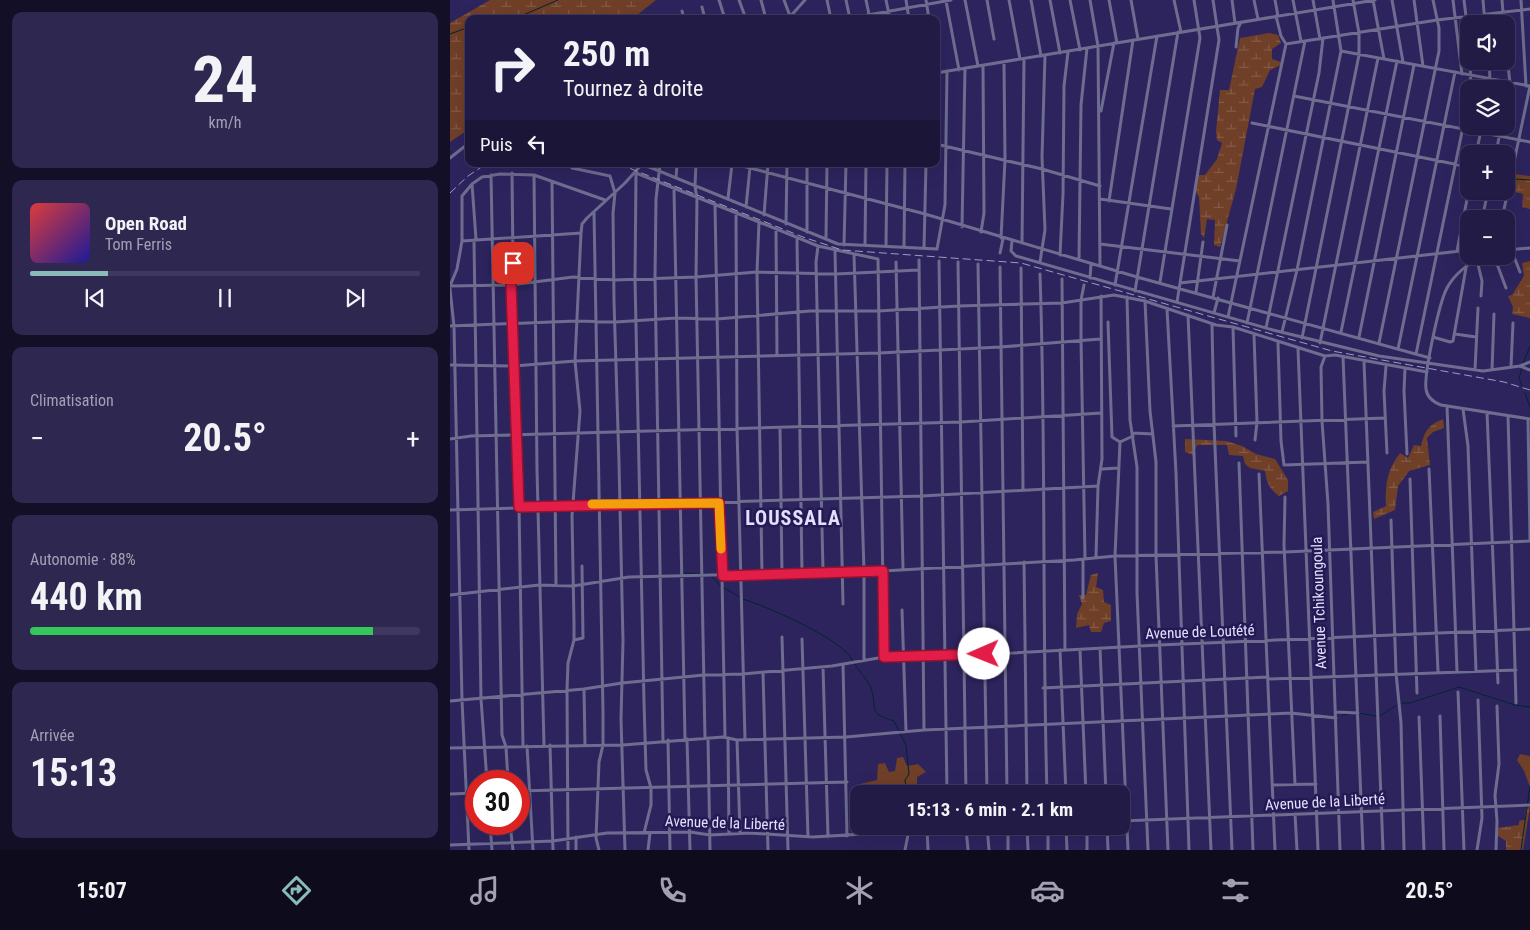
<!DOCTYPE html>
<html lang="fr">
<head>
<meta charset="utf-8">
<style>
	:root { --surface:#221b46; --page:#2e2851; --text:#f1f3f6; --muted:#a2a1b3; --line:#3f395f; --accent:#8bbbb9 }
	body { margin:0; font-family:"Roboto Condensed",sans-serif; background:var(--page); color:var(--text); height:100vh; display:flex; flex-direction:column; font-size:19px; white-space:nowrap }
	* { box-sizing:border-box; margin:0 }
	p { font-size:16px; color:var(--muted) }
	.icon { flex:none; width:28px; height:28px; fill:none; stroke:currentColor; stroke-width:2; stroke-linecap:round; stroke-linejoin:round }
	.map { position:relative; flex:1; overflow:hidden }
	.panel { display:flex; flex-direction:column; gap:12px; padding:12px; background:#130f26; width:450px }
	.panel>* { flex:none }
	.guide { position:absolute; left:15px; top:15px; width:475px; height:152px; border-radius:10px; box-shadow:0 5px 20px #0002,0 0 0 1px var(--line); background:#221b46; color:var(--text); overflow:hidden }
	.fabs { position:absolute; left:1010px; top:15px; display:grid; gap:10px }
	.fabs a { display:grid; place-items:center; width:55px; height:55px; border-radius:10px; background:var(--surface); box-shadow:0 5px 20px #0002,0 0 0 1px var(--line); font-size:25px }
	.speed { position:absolute; left:15px; top:770px; display:flex; gap:10px; font-size:25px; font-weight:700; text-align:center }
	.speed>* { display:grid; place-content:center; width:65px; height:65px; border-radius:50%; background:var(--surface); box-shadow:0 5px 20px #0002,0 0 0 1px var(--line); line-height:1 }
	.speed .limit { border:8px solid #d22; background:#fff; color:#111 }
	.pin { position:absolute; display:grid; place-items:center; width:42px; height:42px; color:#fff; margin:-21px; border-radius:10px; box-shadow:0 2px 8px #0006 }
	.me { position:absolute; width:55px; margin:-28px; rotate:269deg; stroke-linejoin:round; filter:drop-shadow(0 0 4px #0008) }
	.turn { display:flex; align-items:center; gap:18px; height:105px; padding:0 15px; font-size:22px }
	.turn .icon { width:65px; height:65px; stroke-width:2.5 }
	.turn b { display:block; font-size:35px; line-height:42px }
	.then { display:flex; align-items:center; height:48px; padding:0 15px; background:#0003; gap:10px; font-size:19px }
	.big { font-size:38px; font-weight:700; line-height:1.1 }
	.panel .tile { flex:1; display:flex; flex-direction:column; justify-content:center; gap:8px; min-width:0; padding:0 18px; border-radius:10px; background:var(--page) }
	.panel .dial { align-items:center; gap:0 }
	.dial b { font-size:65px; line-height:1 }
	.song { display:flex; align-items:center; gap:15px }
	.cover { width:60px; height:60px; border-radius:8px; background:linear-gradient(135deg,hsl(0 70% 55%),hsl(240 70% 35%)) }
	.played { height:5px; border-radius:2px; background:linear-gradient(90deg,var(--accent) 20%,var(--line) 20%) }
	.keys { display:flex; justify-content:space-around; direction:ltr }
	.heat { display:flex; justify-content:space-between; align-items:center; font-size:28px; direction:ltr }
	.charge { height:8px; border-radius:4px; background:linear-gradient(90deg,#34c759 88%,var(--line) 0) }
	.trip { position:absolute; left:400px; top:785px; width:280px; height:50px; border-radius:10px; background:var(--surface); box-shadow:0 5px 20px #0002,0 0 0 1px var(--line); font-weight:700; line-height:50px; text-align:center }
	.tabs { display:flex; height:80px; justify-content:space-around; align-items:center; background:#0e0b1c; color:var(--muted) }
	.tabs .icon { width:35px; height:35px }
	.tabs .active { color:var(--accent) }
	.tabs b { font-size:22px; color:var(--text) }
	main { display:flex; flex:1; min-height:0 }
	.map>svg:first-child { display:block }
</style>
</head>
<body>
<main>
<section class="panel">
<div class="tile dial"><b>24</b><p>km/h</p></div>
<div class="tile">
<div class="song"><i class="cover"></i><div><b>Open Road</b><p>Tom Ferris</p></div></div>
<div class="played"></div>
<div class="keys"><svg class="icon" aria-label="previous" viewBox="0 0 24 24"><path d="M18 5L8 12l10 7zM5 5v14"/></svg><svg class="icon" aria-label="pause" viewBox="0 0 24 24"><path d="M8 5v14M16 5v14"/></svg><svg class="icon" aria-label="next" viewBox="0 0 24 24"><path d="M6 5l10 7-10 7zM19 5v14"/></svg></div>
</div>
<div class="tile"><p>Climatisation</p>
<div class="heat"><a>−</a><b class="big">20.5°</b><a>+</a></div>
</div>
<div class="tile"><p>Autonomie · 88%</p><b class="big">440 km</b><div class="charge"></div></div>
<div class="tile"><p>Arrivée</p><b class="big">15:13</b></div>
</section>
<div class="map">
<svg width="1080" height="850" viewBox="0 0 1080 850">
	<defs>
		<pattern id="wetland-marsh" width="20" height="14" patternUnits="userSpaceOnUse" patternTransform="scale(1.25)"><rect width="20" height="14" fill="#703f28"/><path d="M1 5h8M5 5V1M11 12h8M15 12V8" fill="none" stroke="#845a48"/></pattern>
	</defs>
	<rect width="100%" height="100%" fill="#2d245e"/>
	<path fill="#703f28" d="M1070 754 1080 756V787L1074 771 1067 760Z
		M453 757 457 766 468 764 476 772 467 777V792L464 794H409V820L404 801 410 784 427 780 428 764 435 763 439 772 445 771 447 758Z
		M420 826H458L457 828 421 830Z"/>
	<path fill="url(#wetland-marsh)" d="M40 0H206L182 19H19V129L0 142V23Z
		M819 33 828 35 831 43 822 49V59L831 62V65L820 70 812 87 805 89 786 189 770 247 764 245 765 220 757 219 754 238 751 234 749 197 745 190 748 175H755L767 159 772 143 767 140 766 132 770 90H779L790 38Z
		M1064 174 1080 176V209L1072 207 1073 194 1061 191Z
		M1080 261V318L1062 314 1063 307 1058 296 1062 295 1074 276 1072 263Z
		M993 419 994 428 983 432 977 438 980 465 959 471 948 486 945 510 924 519 923 512 936 506C935 485 937 470 950 453L958 458 964 445 971 446C975 431 978 425 993 419Z
		M735 439 776 441 792 446 806 454 825 459 838 480V491L829 496C820 490 816 482 815 471L800 468 795 464 793 456 779 455 777 445H747L743 455 735 452Z
		M648 573 646 587 653 590 654 602 661 605V621L654 623 651 632H641L639 625 626 628 627 614 632 604 629 595H636L641 575Z
		M1080 807 1073 850H1056V841L1048 836 1047 828 1069 825V821L1075 820 1076 808Z"/>
	<g fill="none" stroke-linecap="round" stroke-linejoin="round">
		<path stroke="#002430" stroke-width="1" d="M64 19 108 0
			M0 34 19 27
			M1063 179 1080 180
			M1073 364 1080 346
			M1072 386 1069 378 1072 368
			M1075 393 1080 407
			M233 573 258 574
			M261 576 271 586
			M274 588 290 597
			M293 599C318 607 393 639 403 661
			M405 664C409 672 418 680 421 688 428 708 416 713 444 721L456 745 459 774 455 780 457 794
			M951 703H960L1009 687 1065 705 1080 707
			M908 713 926 716
			M892 715 899 714
			M930 716 947 705
			M1071 850 1080 786"/>
		<path stroke="#6e6d8f" stroke-width="3" d="M269 0 275 19
			M289 0 296 19
			M311 0 316 19
			M334 0 340 16
			M377 0 381 19
			M396 0 400 19
			M416 0 420 19
			M436 0 440 19
			M456 0 459 19
			M476 0 479 19
			M515 0 528 66
			M537 0 544 39
			M559 0 570 59
			M581 0 591 56
			M600 0 610 53
			M620 0 630 50
			M640 0 648 46 650 266
			M659 0 667 43
			M681 0 688 39
			M724 0 731 32
			M782 0 785 23
			M804 0 808 19
			M825 0 828 16
			M843 0 851 41
			M863 0 870 39
			M923 0 934 59
			M942 0 953 62
			M964 0 973 66
			M1003 0 1012 74
			M1014 0 1019 41
			M1033 0 1035 24
			M1052 0 1054 24
			M1071 0 1076 86
			M496 1 509 70
			M252 7 255 19
			M232 11 234 19
			M826 16 831 36 836 44 987 20 1080 9
			M215 17V19
			M338 19 355 0
			M396 19 501 0
			M786 47 788 28 791 22
			M1056 48 1060 83 1056 100
			M891 51 1080 86
			M486 56 490 73
			M1020 61 1021 89
			M486 73 925 0
			M1037 89 1040 79 1039 61
			M844 96 1080 142
			M651 111 664 43
			M802 123 1019 167
			M486 144 592 169 650 186
			M1026 154 1032 126
			M1046 154 1051 126
			M0 158 19 143
			M192 164 388 244 487 249 495 205 497 71
			M210 164 206 199 205 278 213 741
			M246 164 245 186 247 199 246 277 255 738
			M285 164 475 214 687 277 980 358
			M122 168 160 176 165 193 163 213 164 301 169 463 173 641 171 719 175 850
			M62 173 63 263 61 285 69 507 73 746
			M186 173 309 222 307 272 312 574
			M186 174 185 279 194 702 196 770 201 788V805L194 833
			M41 175 52 735 56 747 58 781
			M84 175 87 470 94 745
			M226 178 227 164
			M102 182 106 585
			M22 184 26 239
			M224 190 235 739
			M278 198 282 164
			M650 199 721 209
			M659 201 683 40
			M265 206 275 737
			M296 207 300 167
			M144 212 153 712V745L149 762 146 838 149 850
			M286 215 287 428 295 739
			M314 215 318 164
			M1032 219 1038 191
			M1052 219 1080 86
			M309 222 368 246 428 259 434 657
			M336 224 337 164
			M512 227 515 68
			M326 231 327 355
			M357 232V164
			M531 232 534 213 533 66
			M376 237 377 164
			M551 238 555 160 554 62
			M347 240 352 572
			M12 241 131 233
			M24 241 31 699 37 781
			M562 241 561 251 566 256 823 330 929 356 1033 371 1070 366 1080 362
			M572 243 574 59
			M650 244 790 261
			M394 245 396 164
			M415 245 416 164
			M368 246 366 262 373 571
			M436 246 437 164
			M454 246 455 164
			M474 248 476 164
			M1061 249 1070 272
			M1056 250 1080 248
			M385 251 393 604
			M1007 251 1019 189
			M550 253 553 239
			M404 255 414 571V660
			M610 255 613 194 614 86 618 52
			M1026 256 1032 281 1031 296
			M1034 256C1019 263 1005 273 997 288 989 303 974 373 976 389 977 398 983 402 991 405L1080 419
			M1044 256 1056 288
			M469 260 474 730
			M629 260 631 105 637 48
			M489 261 497 794
			M446 262 453 569
			M508 262 516 794
			M590 262 595 230 592 157 595 55
			M528 264 537 794
			M550 267 557 794
			M571 268 573 489
			M590 274C596 448 592 621 597 794
			M640 278 641 264
			M612 279 615 650
			M710 282 750 38 744 0
			M730 283 1019 250
			M634 285 631 300V339L635 558
			M665 285 707 36
			M0 286 61 285 123 277 165 280 246 277 307 272 386 274 469 270
			M0 286 7 269 12 241V196L22 184 32 177 50 174 84 175 155 200
			M0 289 4 326 12 700 19 850
			M685 291 728 32
			M746 292 753 242
			M677 297 680 420 687 467V593L698 850
			M763 297 777 225
			M695 301 700 411 706 462V556L718 850
			M727 302 769 40 763 0
			M717 309 726 473 739 850
			M764 313 768 298
			M738 315 761 850
			M778 317 836 44
			M658 322 662 437 670 442
			M797 323 855 41
			M762 324 764 424 782 850
			M0 326 126 321 166 322 226 318 267 319 360 311H429L508 306 612 303 664 295 695 301 766 325 783 327 875 356 885 355 977 372
			M783 327 786 436
			M816 328 869 73 873 38
			M832 332 847 270 891 51 883 0
			M891 332 947 61
			M1005 334 1026 337
			M804 335 807 422 805 440
			M909 337 964 65
			M983 337 1000 342 1003 341 1016 268
			M852 338 909 55V33L903 0
			M828 343 831 441 834 465 918 462
			M870 343 928 58
			M929 343 989 51V28L983 0
			M848 349 868 850
			M948 349 1005 72
			M966 354 1019 98
			M875 356 871 367 872 421 878 504 890 850
			M893 357 913 850
			M914 362 933 850
			M0 365 64 366 125 361 429 353 551 347 650 339
			M936 366 934 391 937 453
			M1070 366 1080 370
			M1061 367 1063 323
			M955 368 954 391 957 454
			M1025 370 1028 308
			M1042 370 1044 314
			M997 406 1007 671
			M1013 409 1018 446 1026 671
			M1037 412 1048 683
			M1058 416 1066 703
			M1078 419 1080 540
			M723 426 935 418
			M330 428 332 573
			M683 433 703 434
			M0 439 21 436 511 422 651 413
			M789 463 803 850
			M652 469 668 468
			M979 469 988 671
			M809 474 825 850
			M960 479 967 693
			M835 497 834 545 845 784
			M0 510 472 496 648 486
			M941 520 946 673 951 723 954 850
			M646 557 648 486 652 459 651 296
			M633 559V598
			M574 562 577 794
			M0 595 89 585 123 586 179 577 433 571 624 560 665 556 835 552 1080 541
			M452 610 456 731
			M332 637 338 850
			M352 639 358 837
			M124 640 133 638 132 566
			M650 648 656 794
			M610 650 616 794
			M630 650 636 794
			M393 665 397 836
			M373 667 378 837
			M313 673 318 850
			M818 679 1066 670
			M593 688 818 677
			M134 689 135 745
			M1008 692 1014 850
			M0 701 134 689 172 683 254 675 293 674 382 666 434 657 563 653 709 645 1080 629
			M885 712 908 713
			M990 716 994 850
			M969 717 974 850
			M258 738 260 850
			M278 738 279 834
			M237 739 240 850
			M218 740 220 850
			M287 740 290 833
			M100 745 103 850
			M77 746 83 850
			M0 748 173 745 273 737 287 740 396 737 474 730 841 713 886 718
			M822 785 866 784
			M69 791 397 782
			M0 794 26 793
			M845 814 847 850
			M671 821 1080 805
			M40 824 42 850
			M60 824 63 850
			M537 826 539 850
			M577 826 578 850
			M598 826V850
			M616 826 617 850
			M637 826V850
			M657 826 658 850
			M516 828 518 850
			M477 829 478 850
			M0 845 103 841 157 833 240 832 260 835 300 833 363 837 550 826
			M118 850 117 690 118 663 124 640V623L122 516 130 411 125 361 131 233 132 224 137 218 175 183 192 164
			M126 850V837
			M198 850 200 833
			M455 850 459 830
			M558 850V826
			M678 850 665 556 670 442 683 436
			M1027 850 1032 818 1028 700
			M1046 850 1047 821 1045 795 1049 764 1047 706"/>
		<path stroke="#9e9bc3" stroke-width="1" stroke-dasharray="8 4" stroke-linecap="butt" d="M169 164 353 237 392 250 571 263 882 351 1054 382 1080 390
			M0 193 18 176 36 164"/>
	</g>
	<g fill="none" stroke-linecap="round" stroke-linejoin="round">
		<g stroke="#92132f" stroke-width="12">
			<path id="route" d="M63 263 61 285 69 507 269 503 273 576 433 571 434 657 534 654"/>
		</g>
		<use href="#route" stroke="#e11d48" stroke-width="9"/>
		<path stroke="#f59e0b" stroke-width="9" d="M142 504 269 503 271 549"/>
	</g>
	<g text-anchor="middle" dominant-baseline="central" stroke-width="5" stroke-linejoin="round" paint-order="stroke">
		<g font-size="15" fill="#e1e1fe" stroke="#241953">
			<text transform="translate(869 603) rotate(-92)">Avenue Tchikoungoula</text>
			<text transform="translate(750 632) rotate(-2)">Avenue de Loutété</text>
			<text transform="translate(875 802) rotate(-3)">Avenue de la Liberté</text>
			<text transform="translate(275 823) rotate(2)">Avenue de la Liberté</text>
		</g>
		<g font-size="20" font-weight="bold" letter-spacing="1" fill="#e1e1fe" stroke="#241953">
			<text x="343" y="518">LOUSSALA</text>
		</g>
	</g>
</svg>
<div class="fabs">
<a><svg class="icon" aria-label="sound" viewBox="0 0 24 24"><path d="M4 9h4l5-4v14l-5-4H4zM17 9q2 3 0 6"/></svg></a>
<a><svg class="icon" aria-label="layers" viewBox="0 0 24 24"><path d="M12 4l9 5-9 5-9-5zM3 14l9 5 9-5"/></svg></a>
<a>+</a>
<a>−</a>
</div>
<div class="speed"><div class="limit">30</div></div>
<div class="pin" style="left:63px;top:263px;background:#d93025"><svg class="icon" aria-label="arrive" viewBox="0 0 24 24"><path d="M6 21V4h12l-3 4 3 4H6"/></svg></div>
<svg class="me" style="left:534px;top:654px" viewBox="-20 -20 40 40"><circle r="19" fill="#fff"/><path d="M0-13L10 11 0 6-10 11z" fill="#e11d48"/></svg>
<div class="trip">15:13 · 6 min · 2.1 km</div>
<div class="guide">
<div class="turn"><svg class="icon" aria-label="right" viewBox="0 0 24 24"><path d="M7 20v-9h11M14 6l5 5-5 5"/></svg><div><b>250 m</b>Tournez à droite</div></div>
<div class="then">Puis<svg class="icon" aria-label="left" viewBox="0 0 24 24"><path d="M17 20v-9H6M10 6l-5 5 5 5"/></svg></div>
</div>
</div>
</main>
<nav class="tabs">
<b>15:07</b>
<svg class="icon active" aria-label="directions" viewBox="0 0 24 24"><path d="M12 3l9 9-9 9-9-9zM9 14v-3h6M13 9l2 2-2 2"/></svg>
<svg class="icon" aria-label="music" viewBox="0 0 24 24"><path d="M9 18V5l10-2v13"/><circle cx="6" cy="18" r="3"/><circle cx="16" cy="16" r="3"/></svg>
<svg class="icon" aria-label="phone" viewBox="0 0 24 24"><path d="M5 4h4l2 5-3 2q2 4 5 5l2-3 5 2v4C11 20 4 13 5 4z"/></svg>
<svg class="icon" aria-label="climate" viewBox="0 0 24 24"><path d="M12 3v18M4 7l16 10M4 17L20 7"/></svg>
<svg class="icon" aria-label="car" viewBox="0 0 24 24"><path d="M5 17H2v-5l4-1 3-4h7l3 4 3 1v5h-3M9 17h6M6 11h13"/><circle cx="7" cy="17" r="2"/><circle cx="17" cy="17" r="2"/></svg>
<svg class="icon" aria-label="filters" viewBox="0 0 24 24"><path d="M4 7h16M4 17h16"/><circle cx="9" cy="7" r="2"/><circle cx="15" cy="17" r="2"/></svg>
<b>20.5°</b>
</nav>
</body>
</html>
